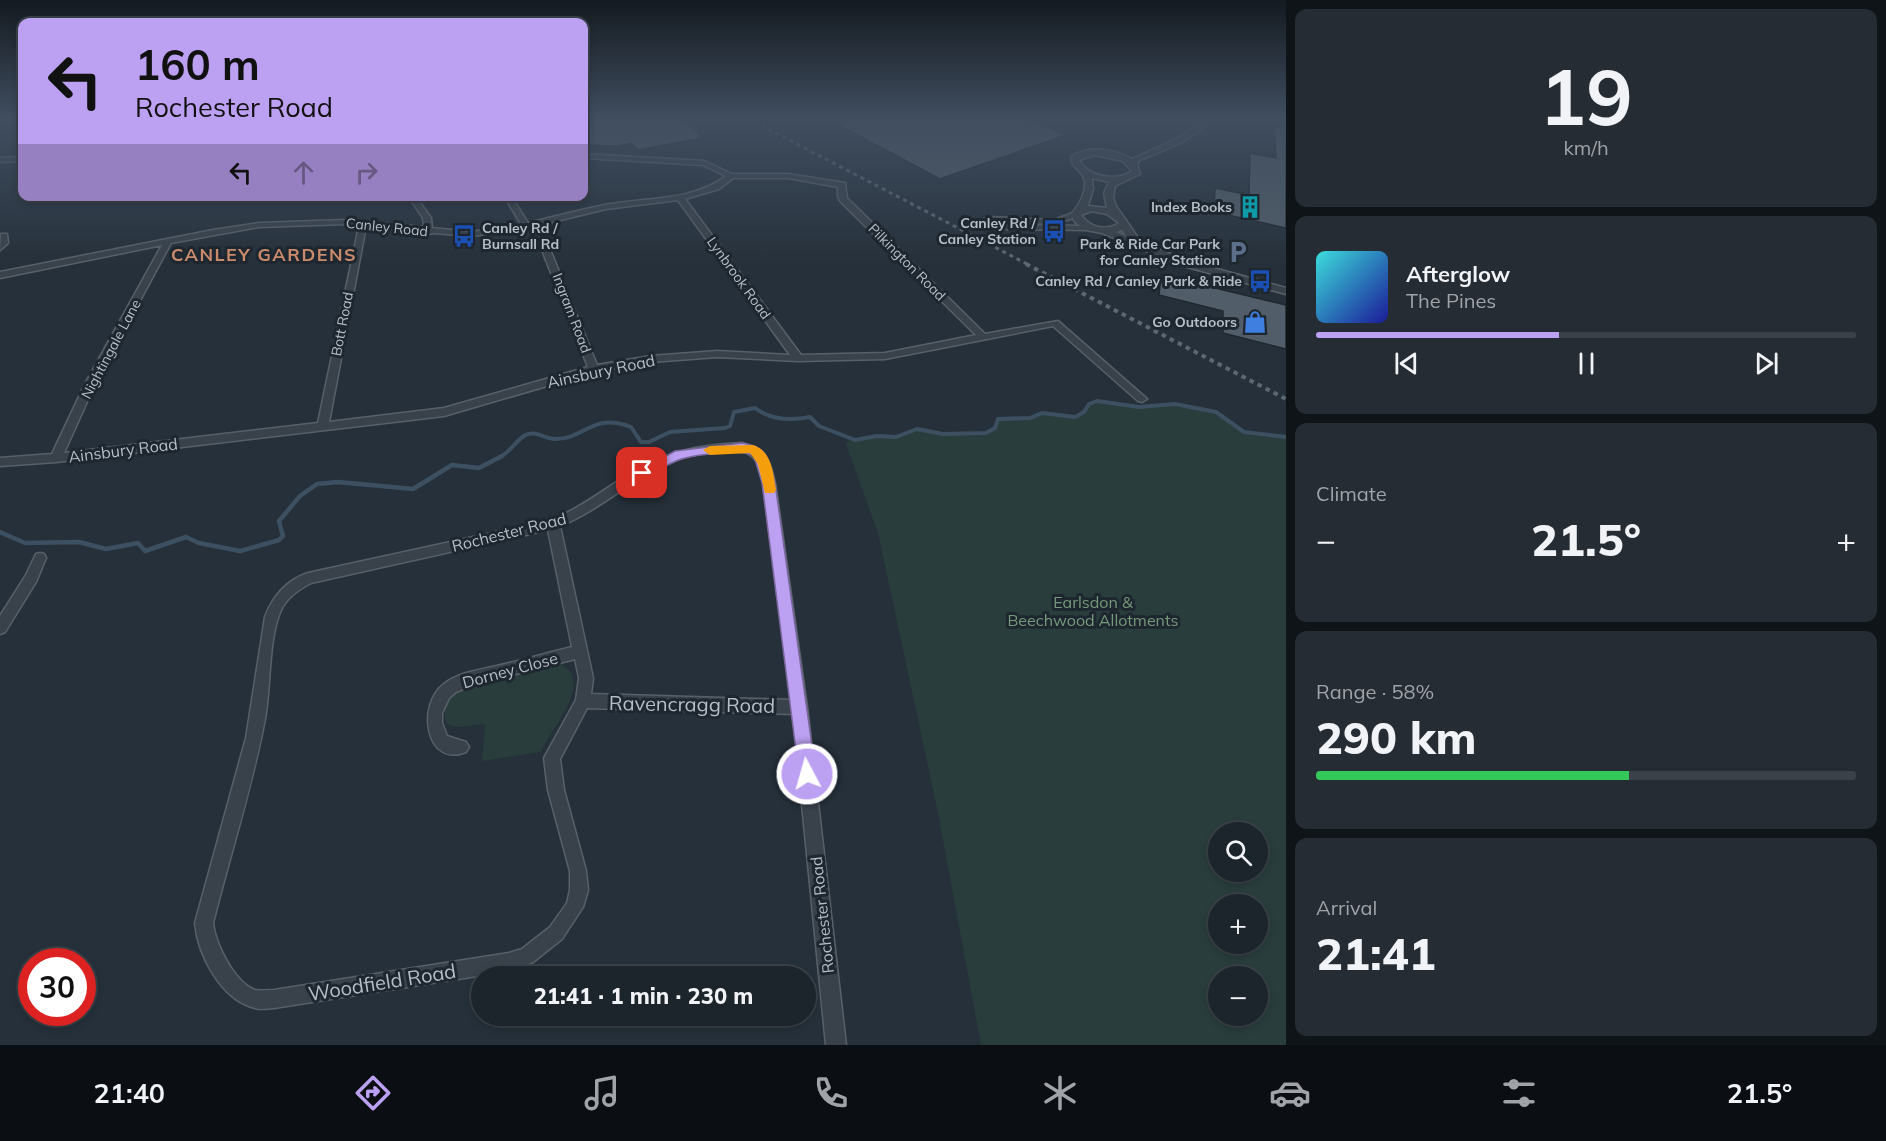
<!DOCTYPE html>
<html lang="en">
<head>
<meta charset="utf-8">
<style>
	:root { --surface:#1c242c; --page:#252c34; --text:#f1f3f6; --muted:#a0a4a9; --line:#3a4148; --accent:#bca0f2 }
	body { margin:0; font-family:Mulish,sans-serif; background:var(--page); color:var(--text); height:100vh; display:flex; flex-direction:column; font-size:22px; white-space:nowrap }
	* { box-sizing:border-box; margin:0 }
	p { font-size:20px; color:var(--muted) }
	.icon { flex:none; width:33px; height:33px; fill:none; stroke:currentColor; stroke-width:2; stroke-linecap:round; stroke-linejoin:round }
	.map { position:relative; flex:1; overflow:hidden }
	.side { display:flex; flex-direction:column; gap:9px; padding:9px; background:#0f1418; width:600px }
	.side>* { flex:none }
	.top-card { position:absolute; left:18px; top:18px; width:570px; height:183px; border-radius:12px; box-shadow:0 3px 9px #0003,0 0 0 2px var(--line); background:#bca0f2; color:#111; overflow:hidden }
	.tools { position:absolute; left:1208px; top:822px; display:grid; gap:12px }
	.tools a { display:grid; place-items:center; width:60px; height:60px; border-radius:50%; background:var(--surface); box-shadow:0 3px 9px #0003,0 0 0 2px var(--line); font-size:30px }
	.speed { position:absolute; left:18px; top:948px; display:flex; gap:12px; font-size:30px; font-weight:700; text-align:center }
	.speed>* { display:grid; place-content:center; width:78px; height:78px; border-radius:50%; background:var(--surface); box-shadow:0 3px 9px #0003,0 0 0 2px var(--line); line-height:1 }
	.speed .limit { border:9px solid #d22; background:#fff; color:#111 }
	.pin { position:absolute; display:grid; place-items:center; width:51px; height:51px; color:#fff; margin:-26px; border-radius:12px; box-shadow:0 3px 9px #0006 }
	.me { position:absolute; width:66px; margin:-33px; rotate:354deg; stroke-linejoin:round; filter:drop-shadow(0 0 4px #0008) }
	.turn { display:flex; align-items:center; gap:21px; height:126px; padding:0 18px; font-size:27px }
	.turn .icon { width:78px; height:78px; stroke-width:2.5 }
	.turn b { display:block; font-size:42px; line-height:51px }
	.lanes { display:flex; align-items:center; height:57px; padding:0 18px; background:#0003; justify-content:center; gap:30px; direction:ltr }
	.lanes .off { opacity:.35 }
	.big { font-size:45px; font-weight:800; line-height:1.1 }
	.side .tile { flex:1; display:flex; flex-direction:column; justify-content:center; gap:9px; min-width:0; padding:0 21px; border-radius:12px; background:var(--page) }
	.side .dial { align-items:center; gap:0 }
	.dial b { font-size:78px; line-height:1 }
	.song { display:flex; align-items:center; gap:18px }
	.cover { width:72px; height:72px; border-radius:9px; background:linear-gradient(135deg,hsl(180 70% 55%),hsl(240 70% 35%)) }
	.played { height:6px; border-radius:3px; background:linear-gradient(90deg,var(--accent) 45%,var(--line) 45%) }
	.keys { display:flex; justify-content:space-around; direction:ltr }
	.heat { display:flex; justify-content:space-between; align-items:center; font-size:33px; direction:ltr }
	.charge { height:9px; border-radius:4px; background:linear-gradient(90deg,#34c759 58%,var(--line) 0) }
	.trip { position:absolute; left:471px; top:966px; width:345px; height:60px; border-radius:30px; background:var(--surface); box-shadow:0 3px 9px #0003,0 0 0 2px var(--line); font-weight:800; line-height:60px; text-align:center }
	.dock { display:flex; height:96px; justify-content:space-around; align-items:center; background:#0b0e12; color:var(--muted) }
	.dock .icon { width:42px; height:42px }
	.dock .active { color:var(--accent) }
	.dock b { font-size:27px; color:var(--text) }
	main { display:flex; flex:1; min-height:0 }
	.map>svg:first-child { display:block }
</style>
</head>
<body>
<main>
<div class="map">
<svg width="1286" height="1045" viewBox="0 0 1286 1045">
	<rect width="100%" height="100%" fill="#25303a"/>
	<path fill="#283d3c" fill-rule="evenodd" d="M1097 401H1111L1139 407 1175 404 1216 412 1244 432 1286 437V1045H981L938 813 878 533 846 444 850 440 877 436 896 437 917 429 943 434 986 433 995 428 998 419 1030 418 1042 413 1075 417 1084 412 1089 404ZM1218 832H1257V872H1218ZM1218 904H1257V944H1218ZM1218 976H1257V1016H1218Z
		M557 662 570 671C584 697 550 729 541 752L482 761 485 724 457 727 447 724C441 709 446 698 458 689Z"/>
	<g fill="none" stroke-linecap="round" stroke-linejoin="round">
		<path stroke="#3d5061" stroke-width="4" d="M499 458C510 452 514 443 524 436 535 429 544 439 555 439 586 439 592 412 631 427L641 442H649L670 432 725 428 730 426 734 412 755 408C771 420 790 421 810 417L819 426 855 440 877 436 896 437 917 429 943 434 986 433 995 428 998 419 1030 418 1042 413 1075 417 1084 412 1089 404 1097 401 1139 407 1175 404 1216 412 1244 432 1286 437"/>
		<path stroke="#3d5061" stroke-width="4.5" d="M0 532 25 543 79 542 106 549 138 543 145 551 186 537 199 543 240 551 279 540 283 536 279 521 300 496 317 484 338 482 413 489 452 465 479 468 502 456"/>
	</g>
	<path fill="#515d68" stroke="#202931" stroke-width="1.5" d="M584 118H681L703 138 638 150 631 143 619 146 584 145Z
		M847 118H1028L1066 135 940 179 833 122Z
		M1274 126 1286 128V228L1214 212 1215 188 1249 195 1250 153 1276 158Z
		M1161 275 1286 305V349L1223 333V311L1159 295Z"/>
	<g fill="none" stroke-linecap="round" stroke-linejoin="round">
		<g stroke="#576068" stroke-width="3">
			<path id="minor" d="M584 154 704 161 732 174H788L845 183 847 198 985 334 1058 321 1147 399 1142 402 1138 401 1053 326 885 359 798 361 717 357 651 362 595 372 444 416 56 462 0 466V458L52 454 85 384 162 245 0 278V272L213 230 259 223 346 220 424 227 423 218 408 196H415L431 218 432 228 472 232 521 224 504 196H511L528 223C554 217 579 210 605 205 646 197 691 202 726 176L703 165 584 158ZM733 178H788L838 187V197L841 202 976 335 885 353 801 355 685 199 719 189ZM678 200 790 355 717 351 651 356 597 365 540 225 606 209ZM346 224 359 226 318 423 64 453 95 384 171 243 259 227ZM366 226 425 232 429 234 433 233 472 236 533 227 588 367 444 408 329 422Z
				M22 157V161L0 162V158Z
				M1076 212H1079V216L1055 224 993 222 1003 225 1093 226 1097 228 1096 230 1003 229 988 226 984 219 988 217 1054 220Z
				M1 234H7L8 243 0 250Z
				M742 443C766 450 770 460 775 483L807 707 846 1045H826L793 714 587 708 560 759 564 790 586 871 588 890 583 907 562 939 533 962 509 971 274 1008C268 1008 261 1010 255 1008 221 1000 198 955 195 923L246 738 265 617C273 596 287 580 308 573L551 520C589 505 619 476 656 460 684 448 712 444 742 443ZM742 451C758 456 760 468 763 483L792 700 591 694 593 678 560 526C603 509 637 473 682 458 701 452 722 452 742 451ZM548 530 572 647C550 652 528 659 505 664 486 669 461 671 444 684 416 705 426 768 466 752L469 747 466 742 447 736 442 723V713L449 698 456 692 473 685 575 659 579 678 576 700 544 758 548 790 570 871V890L567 903 550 927 522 949 509 953 274 990C268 990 260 991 255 990 234 982 215 943 213 923 230 855 252 788 265 719 271 687 268 639 281 610 287 598 299 589 311 583Z
				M40 553 44 554 46 558 36 582 5 632 0 634V616L26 575 36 554Z"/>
		</g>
		<g stroke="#576068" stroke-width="3">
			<path id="tertiary" d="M1204 118H1212C1193 141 1167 149 1140 160L1137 164 1140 174 1115 186 1113 198 1116 206 1141 242 1188 261 1286 288V294L1180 265 1102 233 1086 230 1075 222 1071 214C1080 205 1091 185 1081 173 1076 167 1071 165 1071 157 1088 145 1114 149 1132 159L1176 139 1194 128ZM1095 155 1123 161 1132 171C1117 182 1088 177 1079 160ZM1092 178 1109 182 1104 193 1107 208 1088 206 1093 189ZM1092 211 1107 214 1119 223C1106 232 1089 227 1081 215ZM1122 230 1126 236 1116 232Z"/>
		</g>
		<use href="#minor" fill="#39424b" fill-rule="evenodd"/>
		<use href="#tertiary" fill="#39424b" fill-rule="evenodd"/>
		<path stroke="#5b6771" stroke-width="3" stroke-dasharray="4 4" stroke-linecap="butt" d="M747 118 1029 265"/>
		<path stroke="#5b6771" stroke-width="4" stroke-dasharray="4.5 4.5" stroke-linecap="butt" d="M1026 264 1286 399"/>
	</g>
	<linearGradient id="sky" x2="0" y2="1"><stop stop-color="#141a20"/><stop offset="0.45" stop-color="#404e60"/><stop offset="1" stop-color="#404e60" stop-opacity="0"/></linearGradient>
	<rect width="1286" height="264" fill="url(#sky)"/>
	<path fill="#bca0f2" stroke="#7a689d" stroke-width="1.5" d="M742 443C769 447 768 459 775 483L816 774 814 781 807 783 801 781 799 774 762 483 754 456C743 448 690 455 676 461 665 466 654 474 642 478L636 473 675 451Z"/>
	<path fill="#f59e0b" d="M753 445C772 451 773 473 776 490L774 493H765L758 464 750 453 710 455 703 450 710 446Z"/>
	<defs>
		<g id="building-bare" transform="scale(1.8)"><path d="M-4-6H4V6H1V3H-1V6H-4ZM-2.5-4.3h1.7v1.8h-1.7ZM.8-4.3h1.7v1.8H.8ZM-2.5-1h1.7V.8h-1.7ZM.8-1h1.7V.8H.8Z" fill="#0f9aa8" stroke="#1e272f" stroke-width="2.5" paint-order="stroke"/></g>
		<g id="bus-bare" transform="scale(1.8)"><path d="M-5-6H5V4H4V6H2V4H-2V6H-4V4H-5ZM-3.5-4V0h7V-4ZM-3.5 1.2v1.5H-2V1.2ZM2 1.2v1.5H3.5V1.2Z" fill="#1a4fb4" stroke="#1e272f" stroke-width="2.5" paint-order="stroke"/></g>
		<g id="parking-bare" transform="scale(1.8)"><path d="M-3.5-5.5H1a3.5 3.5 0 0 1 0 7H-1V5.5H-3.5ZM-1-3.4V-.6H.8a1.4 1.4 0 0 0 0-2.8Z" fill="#5c6f8a" stroke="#1e272f" stroke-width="2.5" paint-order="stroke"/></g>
		<g id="shop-bare" transform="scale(1.8)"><path d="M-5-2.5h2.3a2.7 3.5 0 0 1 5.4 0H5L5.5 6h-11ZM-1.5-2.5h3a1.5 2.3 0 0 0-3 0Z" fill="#3f7fe0" stroke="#1e272f" stroke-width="2.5" paint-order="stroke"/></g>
	</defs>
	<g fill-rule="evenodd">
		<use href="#building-bare" x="1250" y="207"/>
		<use href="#bus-bare" x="1054" y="231"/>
		<use href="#bus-bare" x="464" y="236"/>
		<use href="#parking-bare" x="1238" y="252"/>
		<use href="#bus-bare" x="1260" y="281"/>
		<use href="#shop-bare" x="1255" y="322"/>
	</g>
	<g text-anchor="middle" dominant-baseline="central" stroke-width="6" stroke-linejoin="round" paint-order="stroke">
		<g font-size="14" font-weight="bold" fill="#b5bdc6" stroke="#1e272f" text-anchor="end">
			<text x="1232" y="207">Index Books</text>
			<text x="1036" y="223">Canley Rd /<tspan x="1036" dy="16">Canley Station</tspan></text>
			<text x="482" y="228" text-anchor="start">Canley Rd /<tspan x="482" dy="16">Burnsall Rd</tspan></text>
			<text x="1220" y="244">Park &amp; Ride Car Park<tspan x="1220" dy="16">for Canley Station</tspan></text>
			<text x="1242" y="281">Canley Rd / Canley Park &amp; Ride</text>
			<text x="1237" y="322">Go Outdoors</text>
		</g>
		<g font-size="14" fill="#b5bdc6" stroke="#1e272f">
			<text transform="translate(387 227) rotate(6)">Canley Road</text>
			<text transform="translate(907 262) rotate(45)">Pilkington Road</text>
			<text transform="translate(739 278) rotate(54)">Lynbrook Road</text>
			<text transform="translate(572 313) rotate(69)">Ingram Road</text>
			<text transform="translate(342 324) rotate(-79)">Bott Road</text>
			<text transform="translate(111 349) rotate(-62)">Nightingale Lane</text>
		</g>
		<g font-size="16" fill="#b5bdc6" stroke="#1e272f">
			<text transform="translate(601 371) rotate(-12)">Ainsbury Road</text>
			<text transform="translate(123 450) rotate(-7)">Ainsbury Road</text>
			<text transform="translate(509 532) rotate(-14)">Rochester Road</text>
			<text transform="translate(510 670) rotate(-15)">Dorney Close</text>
			<text transform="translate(822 915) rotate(-96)">Rochester Road</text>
		</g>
		<g font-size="16" fill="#759a7a" stroke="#1e272f">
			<text x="1093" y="602">Earlsdon &amp;<tspan x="1093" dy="18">Beechwood Allotments</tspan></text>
		</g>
		<g font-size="18" font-weight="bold" letter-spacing="1.5" fill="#ca8b6c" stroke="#1e272f">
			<text x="264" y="254">CANLEY GARDENS</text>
		</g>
		<g font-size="20" fill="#b5bdc6" stroke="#1e272f">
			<text transform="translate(692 704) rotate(1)">Ravencragg Road</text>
			<text transform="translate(382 982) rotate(-9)">Woodfield Road</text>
		</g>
	</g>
</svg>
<div class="tools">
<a><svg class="icon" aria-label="search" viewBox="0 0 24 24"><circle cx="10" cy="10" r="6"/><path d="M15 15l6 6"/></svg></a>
<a>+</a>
<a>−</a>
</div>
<div class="speed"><div class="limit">30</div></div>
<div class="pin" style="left:642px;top:473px;background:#d93025"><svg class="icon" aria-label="arrive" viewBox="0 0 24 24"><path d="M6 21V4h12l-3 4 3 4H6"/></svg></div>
<svg class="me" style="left:807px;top:774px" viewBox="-20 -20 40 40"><circle r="17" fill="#bca0f2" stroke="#fff" stroke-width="3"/><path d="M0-11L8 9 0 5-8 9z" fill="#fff"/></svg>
<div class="trip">21:41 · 1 min · 230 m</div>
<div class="top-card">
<div class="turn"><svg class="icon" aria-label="left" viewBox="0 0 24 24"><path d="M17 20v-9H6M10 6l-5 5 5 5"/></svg><div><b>160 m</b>Rochester Road</div></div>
<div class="lanes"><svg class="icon" aria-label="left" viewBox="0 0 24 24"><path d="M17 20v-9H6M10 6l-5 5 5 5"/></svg><svg class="icon off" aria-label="ahead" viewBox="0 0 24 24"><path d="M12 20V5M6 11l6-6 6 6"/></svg><svg class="icon off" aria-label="right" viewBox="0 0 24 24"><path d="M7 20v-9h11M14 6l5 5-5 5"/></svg></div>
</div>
</div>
<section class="side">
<div class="tile dial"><b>19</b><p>km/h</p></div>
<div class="tile">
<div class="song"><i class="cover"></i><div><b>Afterglow</b><p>The Pines</p></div></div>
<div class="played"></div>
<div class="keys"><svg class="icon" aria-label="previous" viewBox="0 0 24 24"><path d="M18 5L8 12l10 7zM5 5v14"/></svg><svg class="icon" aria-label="pause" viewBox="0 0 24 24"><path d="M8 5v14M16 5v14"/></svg><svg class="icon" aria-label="next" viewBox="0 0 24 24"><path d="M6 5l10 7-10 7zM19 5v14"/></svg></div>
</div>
<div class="tile"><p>Climate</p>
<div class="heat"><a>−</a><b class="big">21.5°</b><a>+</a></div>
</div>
<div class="tile"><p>Range · 58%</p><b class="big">290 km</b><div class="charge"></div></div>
<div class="tile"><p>Arrival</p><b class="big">21:41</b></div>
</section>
</main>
<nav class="dock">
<b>21:40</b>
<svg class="icon active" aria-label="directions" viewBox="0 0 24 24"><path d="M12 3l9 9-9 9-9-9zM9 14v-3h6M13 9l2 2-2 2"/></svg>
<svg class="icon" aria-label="music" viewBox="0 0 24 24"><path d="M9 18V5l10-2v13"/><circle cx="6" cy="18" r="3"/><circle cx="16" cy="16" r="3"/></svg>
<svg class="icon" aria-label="phone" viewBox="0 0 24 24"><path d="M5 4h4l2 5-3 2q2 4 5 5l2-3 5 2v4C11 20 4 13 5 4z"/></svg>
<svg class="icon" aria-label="climate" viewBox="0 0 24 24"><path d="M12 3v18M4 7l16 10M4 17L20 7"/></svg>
<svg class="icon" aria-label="car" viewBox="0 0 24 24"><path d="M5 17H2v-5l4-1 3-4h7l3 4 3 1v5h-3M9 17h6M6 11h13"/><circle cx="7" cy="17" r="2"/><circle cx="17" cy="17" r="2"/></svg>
<svg class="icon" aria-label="filters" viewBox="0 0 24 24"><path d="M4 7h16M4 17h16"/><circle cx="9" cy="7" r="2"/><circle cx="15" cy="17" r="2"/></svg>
<b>21.5°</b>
</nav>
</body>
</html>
